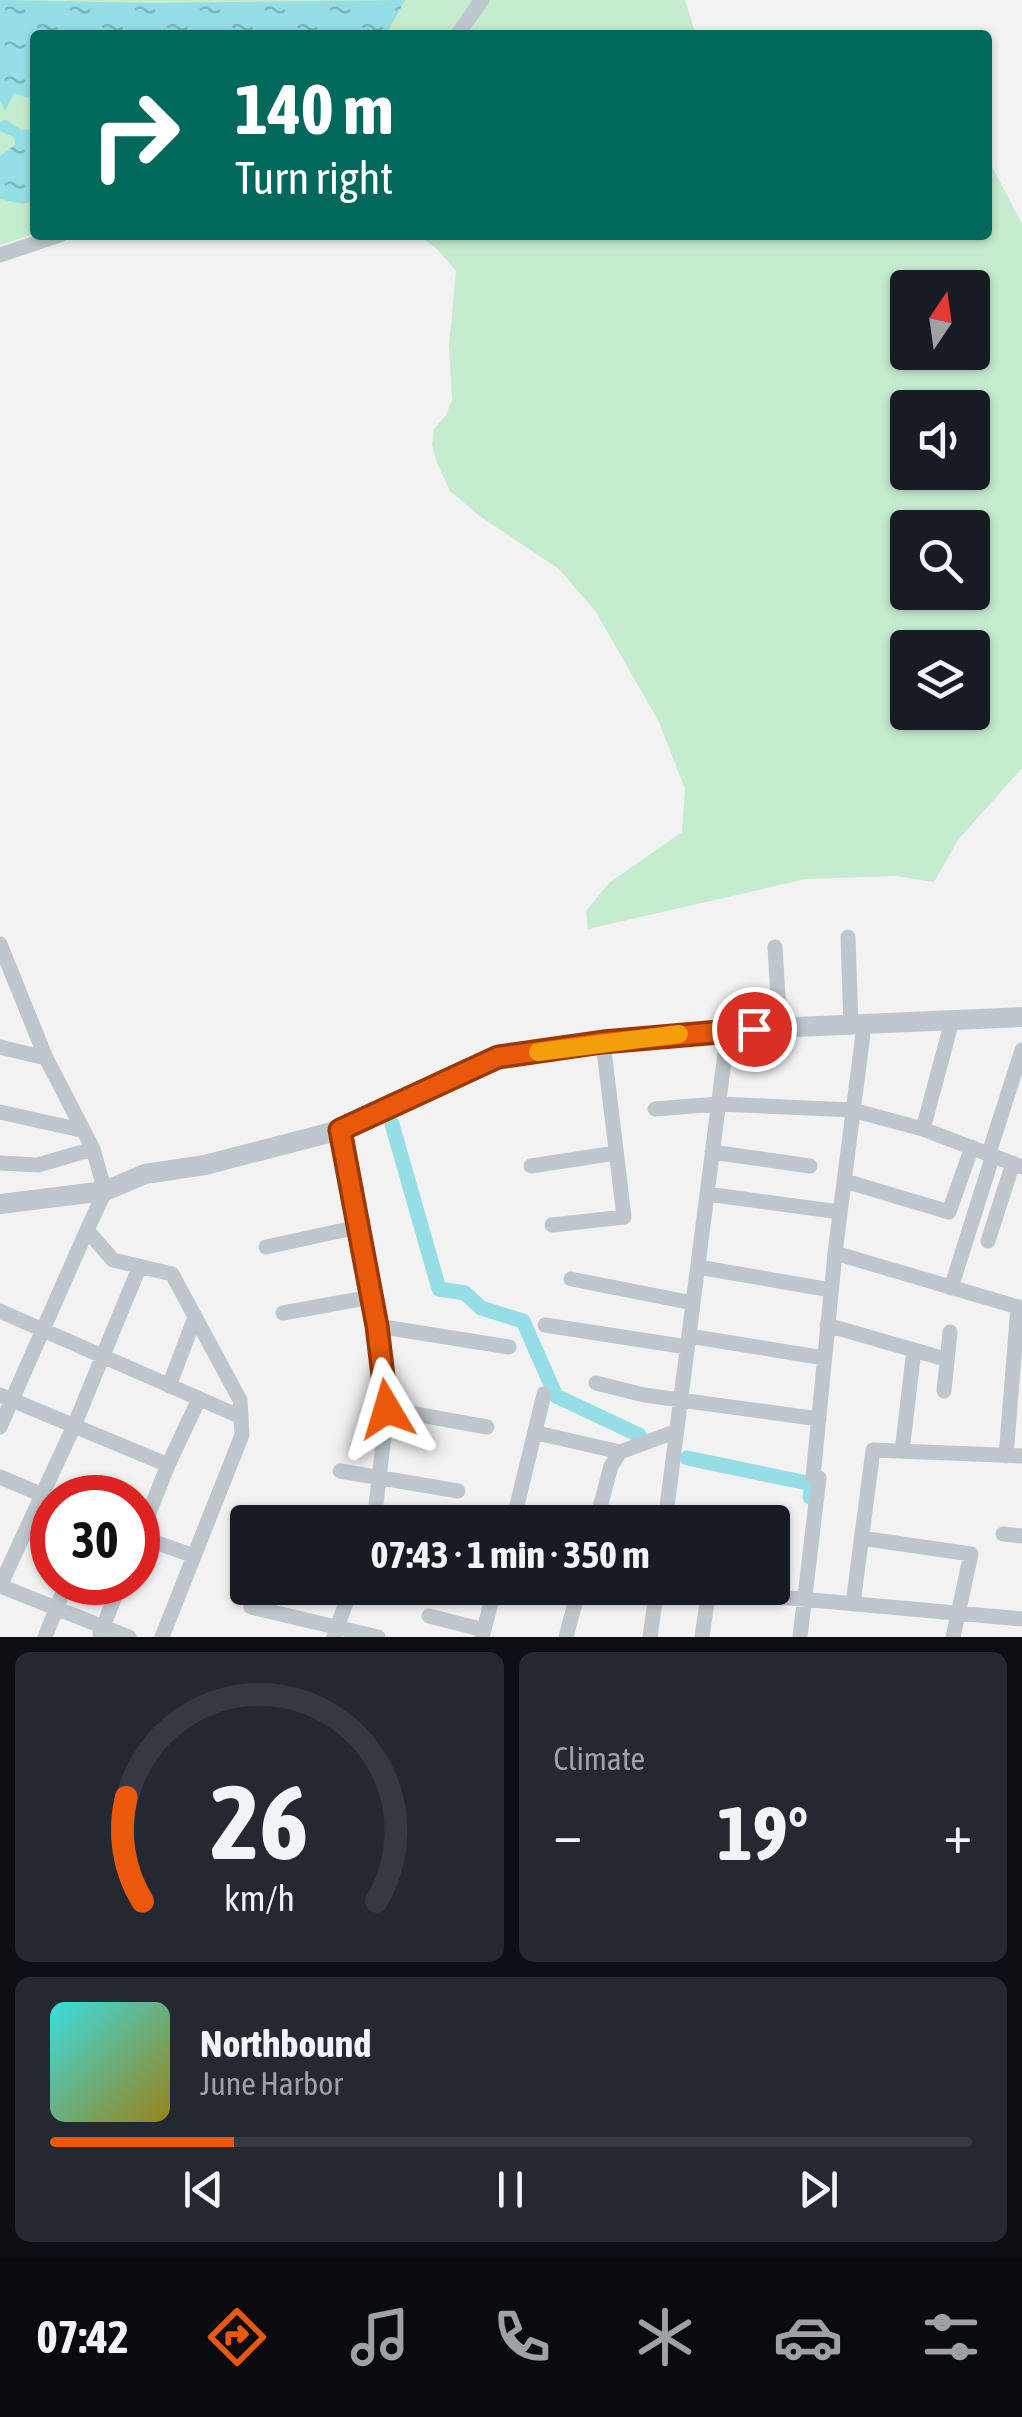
<!DOCTYPE html>
<html lang="en">
<head>
<meta charset="utf-8">
<style>
	:root { --surface:#171b24; --page:#242831; --text:#f1f3f6; --muted:#9ea1a6; --line:#363941; --accent:#ea580c }
	body { margin:0; font-family:"Asap Condensed",sans-serif; background:var(--page); color:var(--text); height:100vh; display:flex; flex-direction:column; font-size:38px; white-space:nowrap }
	* { box-sizing:border-box; margin:0 }
	p { font-size:32px; color:var(--muted) }
	.icon { flex:none; width:55px; height:55px; fill:none; stroke:currentColor; stroke-width:2; stroke-linecap:round; stroke-linejoin:round }
	.map { position:relative; height:1637px; overflow:hidden }
	.panel { display:flex; flex-direction:column; gap:15px; padding:15px; background:#0d0f14; flex:1 }
	.panel>* { flex:none }
	.hud { position:absolute; left:30px; top:30px; width:962px; height:210px; border-radius:10px; box-shadow:0 2px 8px #0004; background:#00695c; color:#fff; overflow:hidden }
	.needle { width:65px; rotate:13deg }
	.fabs { position:absolute; left:890px; top:270px; display:grid; gap:20px }
	.fabs a { display:grid; place-items:center; width:100px; height:100px; border-radius:10px; background:var(--surface); box-shadow:0 2px 8px #0004; font-size:50px }
	.speed { position:absolute; left:30px; top:1475px; display:flex; gap:20px; font-size:50px; font-weight:700; text-align:center }
	.speed>* { display:grid; place-content:center; width:130px; height:130px; border-radius:50%; background:var(--surface); box-shadow:0 2px 8px #0004; line-height:1 }
	.speed .limit { border:15px solid #d22; background:#fff; color:#111 }
	.pin { position:absolute; display:grid; place-items:center; width:85px; height:85px; color:#fff; margin:-42px; border:5px solid #fff; border-radius:50%; box-shadow:0 2px 10px #0007 }
	.me { position:absolute; width:110px; margin:-55px; rotate:353deg; stroke-linejoin:round; filter:drop-shadow(0 0 8px #0008) }
	.turn { display:flex; align-items:center; gap:35px; height:210px; padding:0 40px; font-size:45px }
	.turn .icon { width:130px; height:130px; stroke-width:2.5 }
	.turn b { display:block; font-size:70px; line-height:85px }
	.big { font-size:75px; font-weight:700; line-height:1.1 }
	.panel .widget { flex:1; display:flex; flex-direction:column; justify-content:center; gap:15px; min-width:0; padding:0 35px; border-radius:15px; background:var(--page) }
	.panel .dial { align-items:center; gap:0 }
	.dial svg { height:260px; overflow:visible; fill:none; stroke:var(--line); stroke-width:7; stroke-linecap:round; text-anchor:middle }
	.dial text { fill:var(--text); stroke:none }
	.song { display:flex; align-items:center; gap:30px }
	.cover { width:120px; height:120px; border-radius:15px; background:linear-gradient(135deg,hsl(180 70% 55%),hsl(50 70% 35%)) }
	.played { height:10px; border-radius:5px; background:linear-gradient(90deg,var(--accent) 20%,var(--line) 20%) }
	.keys { display:flex; justify-content:space-around; direction:ltr }
	.heat { display:flex; justify-content:space-between; align-items:center; font-size:55px; direction:ltr }
	.panel .tiles { flex:1; display:grid; gap:15px; grid-template-columns:1fr 1fr }
	.widget:last-child { grid-column:span 2 }
	.trip { position:absolute; left:230px; top:1505px; width:560px; height:100px; border-radius:10px; background:var(--surface); box-shadow:0 2px 8px #0004; font-weight:700; line-height:100px; text-align:center }
	.tab-bar { display:flex; height:160px; justify-content:space-around; align-items:center; background:#090b0e; color:var(--muted) }
	.tab-bar .icon { width:70px; height:70px }
	.tab-bar .active { color:var(--accent) }
	.tab-bar b { font-size:45px; color:var(--text) }
	.map>svg:first-child { display:block }
</style>
</head>
<body>
<div class="map">
<svg width="1022" height="1637" viewBox="0 0 1022 1637">
	<defs>
		<pattern id="water-ripples" width="26" height="14" patternUnits="userSpaceOnUse" patternTransform="scale(2.5)"><rect width="26" height="14" fill="#96dee5"/><path d="M2 4q2-2 4 0t4 0M15 11q2-2 4 0t4 0" fill="none" stroke="#7cb7bd"/></pattern>
	</defs>
	<rect width="100%" height="100%" fill="#f3f2f2"/>
	<path fill="#c5eccf" fill-rule="evenodd" d="M0 0H685L696 35H35V234L0 245Z
		M988 159 1022 224V768L958 840 934 882 896 876 806 879 588 929 586 911 609 883 682 832 685 789 659 722 596 612 559 569 481 517 450 491 437 463 432 445 434 429 446 415 452 400 449 345 456 271 436 248 418 235H988ZM908 288H972V352H908ZM908 408H972V472H908ZM908 528H972V592H908ZM908 648H972V712H908Z"/>
	<path fill="url(#water-ripples)" d="M0 0 147 3 405 0 386 35H35V100L14 93 5 111 0 100Z
		M6 120 22 130 35 129V201L22 204 0 199V156L15 145 14 137 0 131V122Z"/>
	<g fill="none" stroke-linecap="round" stroke-linejoin="round">
		<path stroke="#96dee5" stroke-width="15" d="M392 1124 439 1289 465 1293 481 1308 523 1321 556 1396 639 1435
			M687 1458 812 1484 810 1497"/>
		<path stroke="#bec7cc" stroke-width="15" d="M457 35 482 0
			M0 255 60 235
			M848 937 851 1027
			M0 944 46 1058 93 1149 105 1191 87 1230 113 1260 172 1274 240 1400 242 1435 162 1637
			M775 947 780 1029
			M0 1047 46 1058
			M655 1109 718 1104 852 1110 923 1129 1022 1167
			M0 1112 81 1130
			M923 1129 952 1021
			M340 1130 377 1326 387 1409 374 1522
			M712 1152 810 1166
			M989 1153 1022 1050
			M0 1163 38 1165 93 1149
			M531 1166 616 1153
			M845 1181 949 1212 972 1147
			M707 1194 840 1212
			M552 1225 624 1217 603 1042
			M988 1241 1013 1163
			M266 1247 358 1227
			M835 1253 1018 1307 1006 1456
			M698 1267 831 1290
			M571 1279 693 1303
			M951 1288 993 1155
			M0 1311 241 1417
			M283 1313 371 1297
			M545 1325 687 1347
			M827 1325 945 1359
			M377 1326 509 1347
			M689 1336 824 1358
			M596 1383 644 1395 819 1419
			M169 1386 195 1317
			M944 1391 950 1332
			M0 1395 168 1465
			M387 1409 487 1427
			M0 1427 87 1230
			M537 1433 620 1452
			M902 1451 914 1350
			M340 1471 458 1491
			M0 1477 52 1499
			M666 1515 703 1522
			M513 1522 544 1394
			M596 1522 611 1466 620 1452 677 1431
			M665 1522 728 1030
			M772 1533 773 1534
			M1003 1534 1022 1536
			M138 1536 194 1556
			M861 1538 971 1554 953 1637
			M138 1541 168 1465 199 1399
			M0 1586 74 1426 139 1268
			M0 1586 129 1637
			M756 1595 1022 1619
			M853 1604 873 1450 1022 1456
			M251 1607 378 1637
			M429 1616 484 1630
			M100 1634 121 1582
			M45 1637 67 1582
			M334 1637 351 1588
			M482 1637 495 1588
			M566 1637 579 1588
			M650 1637 657 1588
			M702 1637 709 1588
			M800 1637 819 1478 813 1477 835 1253 864 1026"/>
		<path stroke="#bec7cc" stroke-width="20" d="M0 1204 105 1191 145 1174 205 1165 340 1130 498 1057 603 1042 728 1030 1022 1017"/>
	</g>
	<g fill="none" stroke-linecap="round" stroke-linejoin="round">
		<g stroke="#983908" stroke-width="25">
			<path id="route" d="M387 1409 377 1326 340 1130 498 1057 603 1042 754 1029"/>
		</g>
		<use href="#route" stroke="#ea580c" stroke-width="18"/>
		<path stroke="#f59e0b" stroke-width="18" d="M538 1052 679 1034"/>
	</g>
</svg>
<div class="fabs">
<a><svg class="needle" viewBox="-14 -14 28 28"><path d="M0-13l5 13h-10z" fill="#e53935"/><path d="M0 13l5-13h-10z" fill="#9ea1a6"/></svg></a>
<a><svg class="icon" aria-label="sound" viewBox="0 0 24 24"><path d="M4 9h4l5-4v14l-5-4H4zM17 9q2 3 0 6"/></svg></a>
<a><svg class="icon" aria-label="search" viewBox="0 0 24 24"><circle cx="10" cy="10" r="6"/><path d="M15 15l6 6"/></svg></a>
<a><svg class="icon" aria-label="layers" viewBox="0 0 24 24"><path d="M12 4l9 5-9 5-9-5zM3 14l9 5 9-5"/></svg></a>
</div>
<div class="speed"><div class="limit">30</div></div>
<div class="pin" style="left:754px;top:1029px;background:#d93025"><svg class="icon" aria-label="arrive" viewBox="0 0 24 24"><path d="M6 21V4h12l-3 4 3 4H6"/></svg></div>
<svg class="me" style="left:387px;top:1409px" viewBox="-20 -20 40 40"><path d="M0-17L14 15 0 8-14 15z" fill="#ea580c" stroke="#fff" stroke-width="4"/></svg>
<div class="trip">07:43 · 1 min · 350 m</div>
<div class="hud">
<div class="turn"><svg class="icon" aria-label="right" viewBox="0 0 24 24"><path d="M7 20v-9h11M14 6l5 5-5 5"/></svg><div><b>140 m</b>Turn right</div></div>
</div>
</div>
<section class="panel">
<div class="tiles">
<div class="widget dial"><svg viewBox="0 0 100 80">
<path d="M14 69A42 42 0 1 1 86 69"/>
<path d="M14 69A42 42 0 0 1 9 37" stroke="#ea580c"/>
<text x="50" y="56" font-size="32" font-weight="700">26</text>
<text x="50" y="72" font-size="11">km/h</text>
</svg></div>
<div class="widget"><p>Climate</p>
<div class="heat"><a>−</a><b class="big">19°</b><a>+</a></div>
</div>
<div class="widget">
<div class="song"><i class="cover"></i><div><b>Northbound</b><p>June Harbor</p></div></div>
<div class="played"></div>
<div class="keys"><svg class="icon" aria-label="previous" viewBox="0 0 24 24"><path d="M18 5L8 12l10 7zM5 5v14"/></svg><svg class="icon" aria-label="pause" viewBox="0 0 24 24"><path d="M8 5v14M16 5v14"/></svg><svg class="icon" aria-label="next" viewBox="0 0 24 24"><path d="M6 5l10 7-10 7zM19 5v14"/></svg></div>
</div>
</div>
</section>
<nav class="tab-bar">
<b>07:42</b>
<svg class="icon active" aria-label="directions" viewBox="0 0 24 24"><path d="M12 3l9 9-9 9-9-9zM9 14v-3h6M13 9l2 2-2 2"/></svg>
<svg class="icon" aria-label="music" viewBox="0 0 24 24"><path d="M9 18V5l10-2v13"/><circle cx="6" cy="18" r="3"/><circle cx="16" cy="16" r="3"/></svg>
<svg class="icon" aria-label="phone" viewBox="0 0 24 24"><path d="M5 4h4l2 5-3 2q2 4 5 5l2-3 5 2v4C11 20 4 13 5 4z"/></svg>
<svg class="icon" aria-label="climate" viewBox="0 0 24 24"><path d="M12 3v18M4 7l16 10M4 17L20 7"/></svg>
<svg class="icon" aria-label="car" viewBox="0 0 24 24"><path d="M5 17H2v-5l4-1 3-4h7l3 4 3 1v5h-3M9 17h6M6 11h13"/><circle cx="7" cy="17" r="2"/><circle cx="17" cy="17" r="2"/></svg>
<svg class="icon" aria-label="filters" viewBox="0 0 24 24"><path d="M4 7h16M4 17h16"/><circle cx="9" cy="7" r="2"/><circle cx="15" cy="17" r="2"/></svg>
</nav>
</body>
</html>
